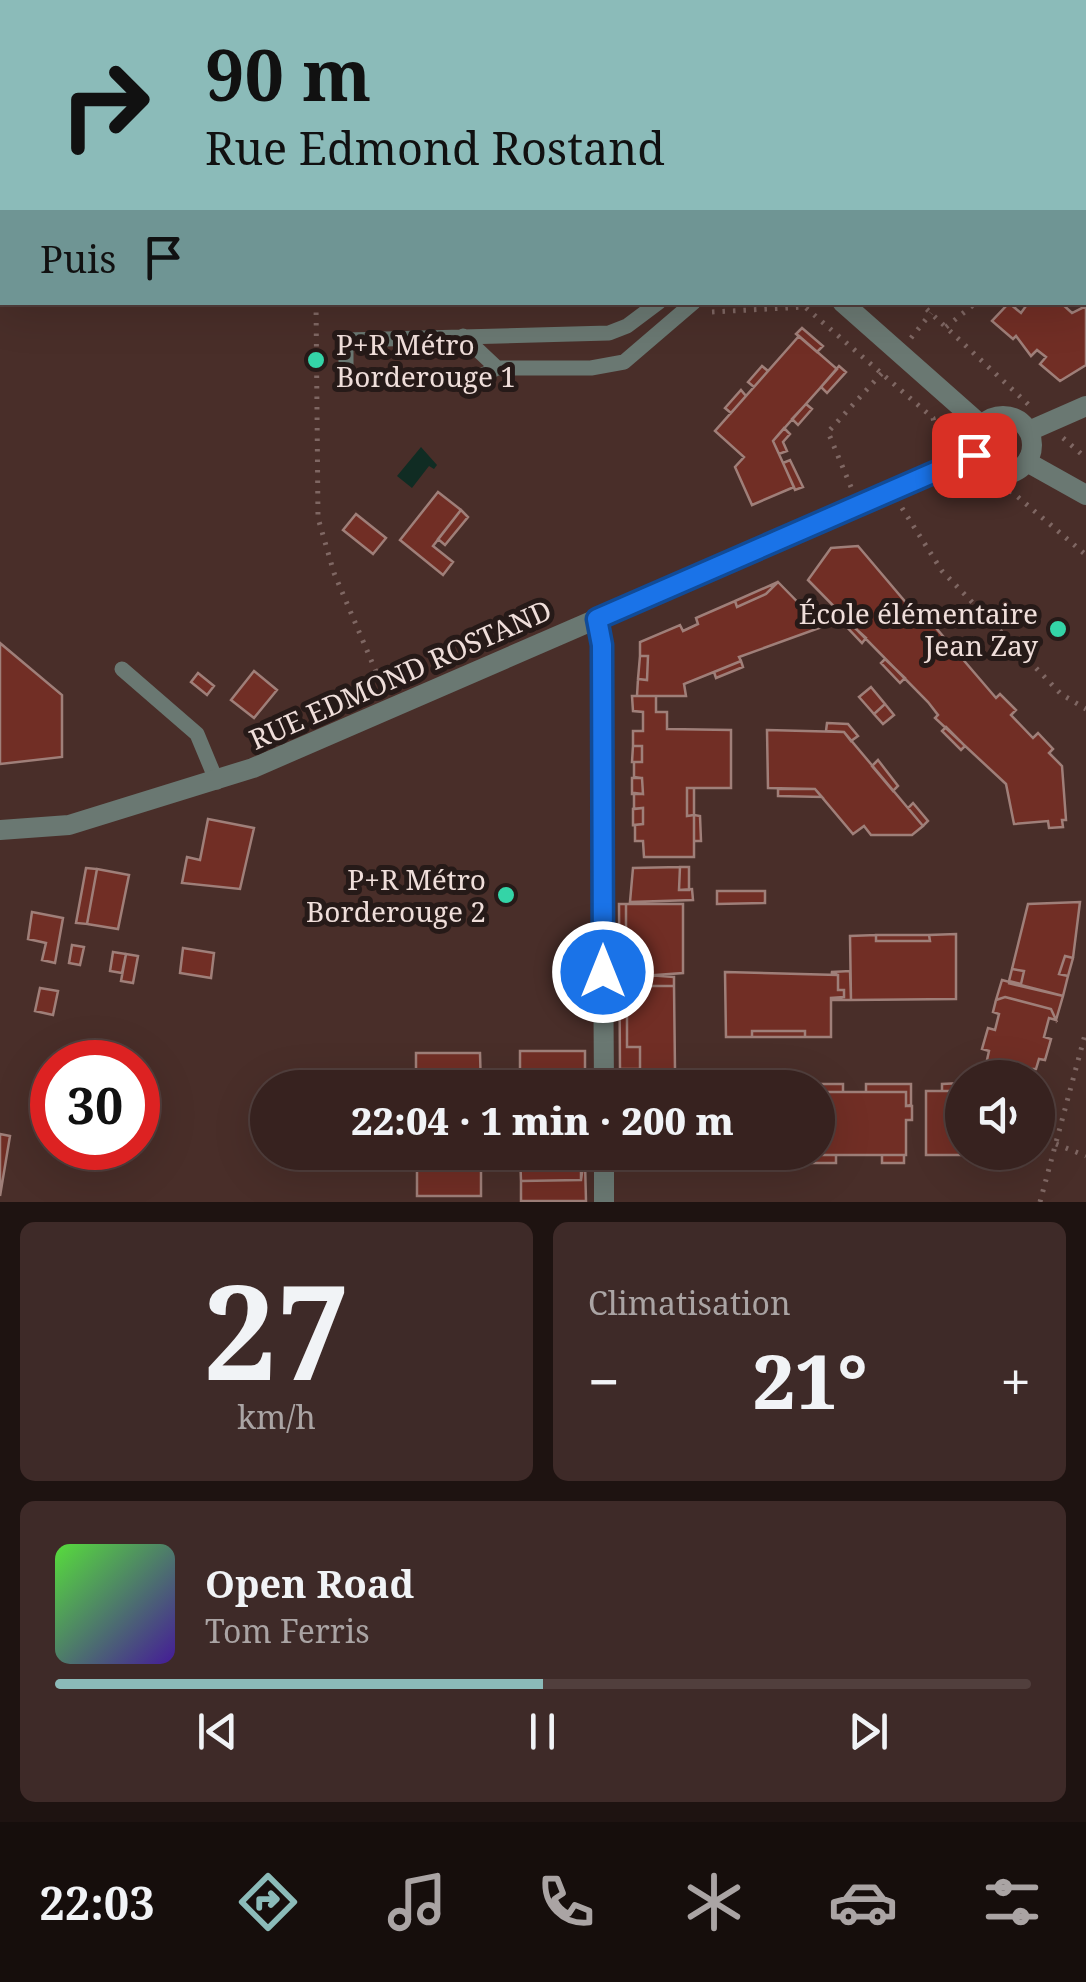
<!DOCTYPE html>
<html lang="fr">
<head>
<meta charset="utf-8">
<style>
	:root { --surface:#37221f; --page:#3e2a28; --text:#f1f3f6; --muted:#aaa4a4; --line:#513f3d; --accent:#8bbbb9 }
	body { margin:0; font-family:"Noto Serif",serif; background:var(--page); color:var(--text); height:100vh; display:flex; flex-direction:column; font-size:38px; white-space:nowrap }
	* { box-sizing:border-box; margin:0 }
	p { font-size:32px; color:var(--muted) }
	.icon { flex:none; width:55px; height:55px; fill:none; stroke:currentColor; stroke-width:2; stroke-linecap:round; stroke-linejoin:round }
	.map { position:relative; height:1202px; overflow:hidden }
	.drawer { display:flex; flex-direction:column; gap:20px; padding:20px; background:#1e1311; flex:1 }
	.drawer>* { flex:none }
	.top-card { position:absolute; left:0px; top:0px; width:1088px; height:305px; box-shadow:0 10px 40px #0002,0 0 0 2px var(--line); background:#8bbbb9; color:#111; overflow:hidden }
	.fabs { position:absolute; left:945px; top:1060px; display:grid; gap:20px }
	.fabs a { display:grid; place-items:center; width:110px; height:110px; border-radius:50%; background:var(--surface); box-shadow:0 10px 40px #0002,0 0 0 2px var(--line); font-size:50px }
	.speed { position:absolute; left:30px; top:1040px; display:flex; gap:20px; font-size:50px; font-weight:700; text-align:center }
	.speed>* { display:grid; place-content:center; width:130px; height:130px; border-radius:50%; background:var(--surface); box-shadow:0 10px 40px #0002,0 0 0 2px var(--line); line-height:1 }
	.speed .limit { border:15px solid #d22; background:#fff; color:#111 }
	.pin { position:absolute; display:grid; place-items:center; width:85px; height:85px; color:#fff; margin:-42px; border-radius:20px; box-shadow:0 5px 15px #0006 }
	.me { position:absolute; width:110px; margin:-55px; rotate:0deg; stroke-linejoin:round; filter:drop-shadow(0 0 8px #0008) }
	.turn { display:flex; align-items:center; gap:35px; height:210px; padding:0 40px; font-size:45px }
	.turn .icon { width:130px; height:130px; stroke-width:2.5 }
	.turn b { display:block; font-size:70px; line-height:85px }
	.then { display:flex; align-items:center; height:95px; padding:0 40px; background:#0003; gap:20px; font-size:38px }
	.big { font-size:75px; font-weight:800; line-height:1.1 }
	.drawer .tile { flex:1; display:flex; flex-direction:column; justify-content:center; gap:15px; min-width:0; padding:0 35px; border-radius:15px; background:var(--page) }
	.drawer .dial { align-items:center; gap:0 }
	.dial b { font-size:130px; line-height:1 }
	.song { display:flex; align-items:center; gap:30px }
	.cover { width:120px; height:120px; border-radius:15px; background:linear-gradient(135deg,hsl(110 70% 55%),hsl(260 70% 35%)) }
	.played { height:10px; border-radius:5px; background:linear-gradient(90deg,var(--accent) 50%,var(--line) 50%) }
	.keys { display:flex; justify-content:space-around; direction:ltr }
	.heat { display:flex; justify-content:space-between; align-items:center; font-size:55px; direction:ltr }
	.drawer .tiles { flex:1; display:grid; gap:20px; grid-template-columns:1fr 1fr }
	.tile:last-child { grid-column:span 2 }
	.trip { position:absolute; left:250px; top:1070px; width:585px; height:100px; border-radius:50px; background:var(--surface); box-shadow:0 10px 40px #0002,0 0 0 2px var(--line); font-weight:800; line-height:100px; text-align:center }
	.tab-bar { display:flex; height:160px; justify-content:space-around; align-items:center; background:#160e0c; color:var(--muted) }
	.tab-bar .icon { width:70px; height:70px }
	.tab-bar .selected { color:var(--accent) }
	.tab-bar b { font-size:45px; color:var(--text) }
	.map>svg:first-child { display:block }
</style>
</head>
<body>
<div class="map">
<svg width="1086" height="1202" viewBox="0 0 1086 1202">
	<rect width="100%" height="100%" fill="#492e29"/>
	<path fill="#102c23" d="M421 447 437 465 434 469 429 466 412 488 397 476Z"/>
	<path fill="#712e25" stroke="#9f7f79" stroke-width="2.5" d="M553 0H626L627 2H553Z
		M1060 302 1072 313 1086 306V365L1060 381 1040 364 1046 357 1037 350 1031 356 1016 336 1013 339 992 321 1009 303 1021 313 1026 306 1024 302Z
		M802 328 823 346 817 352 796 334Z
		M799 336 837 369 773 441 794 487 752 505 735 467 744 457 715 431Z
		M762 366 768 371 754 387 748 382Z
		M839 366 846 372 827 393 821 387Z
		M741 390 746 396 731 413 725 408Z
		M806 404 812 409 798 425 792 419Z
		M784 428 790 434 783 442 787 451 779 454 773 441Z
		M790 460 803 487 795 490 783 463Z
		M438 492 461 510 433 546 453 562 443 575 400 540Z
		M461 510 468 517 445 545 438 539Z
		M356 514 386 538 373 554 343 530Z
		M858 546 925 625 930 621 996 698 1000 694 1016 710 1011 715 1033 738 1038 733 1053 749 1049 753 1062 766 1066 820H1062L1063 827 1049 828 1048 821 1014 824 1006 784 935 718 938 715 928 702 808 580 831 548Z
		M778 582 766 594 737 607 735 601Z
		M778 582 822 627 739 657 741 661 684 684 686 696H637L638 679 647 680 648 656H640V642L680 625 683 631 698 624 696 618 735 601 737 607 766 594Z
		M846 620 866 638 862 643 843 623Z
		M0 643 62 695V757L0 764Z
		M640 656H648L647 680 638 679Z
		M885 659 905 678 900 683 881 663Z
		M741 661 743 667 716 678 714 672Z
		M254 671 277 690 254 718 231 700Z
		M198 673 214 686 207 695 191 682Z
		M871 687 885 704 874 714 859 697Z
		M632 696H656V712H667V729L731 730V788H687V816L694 815V857H644L643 841H635V825L643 824V808L634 809V793L643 794 642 778 634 777V762H642V746H633V731H643V712L633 711Z
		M885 704 894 715 883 724 874 714Z
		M827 723 848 724 858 736 851 741 844 732 826 731Z
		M946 727 965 746 961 750 942 731Z
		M767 730 844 732 923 826 912 835H871L864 826 853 834 815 789 768 788Z
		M633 746H642V762H632Z
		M878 760 898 786 893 791 872 766Z
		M632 778H642L643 794H632Z
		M687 788H694V815L687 816Z
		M778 789H815L822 797 778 796Z
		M913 803 928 821 923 826 908 808Z
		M643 808V824L633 825V809Z
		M694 815 700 816 701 841H694Z
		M208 819 254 828 240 889 182 883 187 857 200 860Z
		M680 867H689V890H679Z
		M680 867 679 890 692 889 693 900 630 902 633 868Z
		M86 868 97 869 87 924 76 923Z
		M97 869 129 875 118 929 87 924Z
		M717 891H765V903L717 904Z
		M1080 902 1073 958 1065 956 1059 974 1068 976 1063 996 1008 983 1021 984 1024 971 1012 969 1028 904Z
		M619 904H626V944H620V973L674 977V986H620V1012H627V1047H640V1069H620Z
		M626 904H683V973L628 977 620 973V944H626Z
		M32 912 63 918 55 963 42 960 46 943 28 939Z
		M956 934V999L851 1000 850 936 876 935V941H930L929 935Z
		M876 935H929L930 941H876Z
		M72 945 84 947 80 965 69 963Z
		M183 948 214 953 211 978 180 973Z
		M113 952 126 954 122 973 110 971Z
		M126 954 138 956 133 983 121 981Z
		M1065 956 1073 958 1068 976 1059 974Z
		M1012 969 1024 971 1021 984 1009 981Z
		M850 971 851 1000H831L844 997V990H838V975L831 972Z
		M725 972 838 975V990H844V997L831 998V1037H805V1031H752V1037H726Z
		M1002 980 1063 996 1056 1020 1051 1009 1005 997 996 1000Z
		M620 986H674L675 1070 640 1069V1047H627V1012H620Z
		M40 988 58 991 53 1015 35 1011Z
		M1005 997 1051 1009 1056 1020 1049 1018 1044 1037 1051 1039 1045 1060 1039 1059 1036 1069H985L989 1051 982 1049 988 1028 995 1030 999 1014 993 1012 996 1000Z
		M752 1031H805V1037H752Z
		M520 1051H585V1086L520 1088Z
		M416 1053H480L481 1088H416Z
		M635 1070H656V1086L635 1087Z
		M962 1083V1091H942V1084Z
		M821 1084H843V1092H821Z
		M866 1084H911V1105L906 1106V1092H866Z
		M926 1091H962V1152L1005 1155H926Z
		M819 1092H906V1106H912V1120H906V1155H744L818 1152Z
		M0 1134 10 1136 0 1196Z
		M417 1152H481V1196H417Z
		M520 1152H585L581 1180 521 1181Z
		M636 1152H687V1167L636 1168Z
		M812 1155H836V1163H812Z
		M882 1155H904V1163H882Z
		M585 1162 586 1201H521V1181L581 1180V1163Z"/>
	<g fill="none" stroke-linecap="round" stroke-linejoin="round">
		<path stroke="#7f6763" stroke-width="5" stroke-dasharray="2.5 8" stroke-linecap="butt" d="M653 0V2
			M315 2V0
			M950 2 952 0
			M1085 215 1086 214
			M316 302 318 518 334 573 383 688
			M919 302 1030 406
			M712 312 805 307 933 418 940 448
			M946 327 977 302
			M911 338 931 313
			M1063 438 1086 458
			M968 483 1012 492 1086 555
			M851 487 828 432 882 373
			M902 508 942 571 1061 694 1086 709
			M1056 1144 1086 1156
			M1040 1202 1086 1031"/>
		<path stroke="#6a7872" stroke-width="15" d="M714 0 715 2
			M659 302 627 326 609 333 346 340V380L471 381 497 368H591L624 362 694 302
			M463 336 497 368
			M122 669 197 734 217 782"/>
		<path stroke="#6a7872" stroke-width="20" d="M680 0V2
			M921 2 923 0
			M842 302 981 425
			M974 445a29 29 0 1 1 58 0a29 29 0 1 1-58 0Z
			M1029 431 1086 406
			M1027 462 1086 495
			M597 619 601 645 604 1088
			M0 830 69 825 253 768 975 455
			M604 1152V1202"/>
	</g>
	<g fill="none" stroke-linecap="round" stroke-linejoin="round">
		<g stroke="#114b97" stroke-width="25">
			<path id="route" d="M603 972 602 645 597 619 974 455"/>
		</g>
		<use href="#route" stroke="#1a73e8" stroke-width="18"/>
	</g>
	<g fill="#34d4a7" stroke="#261a18" stroke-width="4">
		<circle cx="316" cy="360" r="10"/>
		<circle cx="1058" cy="629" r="10"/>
		<circle cx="506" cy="895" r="10"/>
	</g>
	<g text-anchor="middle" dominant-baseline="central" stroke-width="10" stroke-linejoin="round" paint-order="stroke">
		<g font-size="28" fill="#efdeda" stroke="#261a18" text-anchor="end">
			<text x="336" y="344" text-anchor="start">P+R Métro<tspan x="336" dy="32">Borderouge 1</tspan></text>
			<text x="1038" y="613">École élémentaire<tspan x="1038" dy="32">Jean Zay</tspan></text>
			<text x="486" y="879">P+R Métro<tspan x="486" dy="32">Borderouge 2</tspan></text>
		</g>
		<g font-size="28" fill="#efdeda" stroke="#261a18">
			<text transform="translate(400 674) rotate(-24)">RUE EDMOND ROSTAND</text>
		</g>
	</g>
</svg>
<div class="fabs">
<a><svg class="icon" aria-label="sound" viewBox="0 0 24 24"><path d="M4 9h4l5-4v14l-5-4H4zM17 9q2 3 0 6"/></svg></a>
</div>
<div class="speed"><div class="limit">30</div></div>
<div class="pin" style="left:974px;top:455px;background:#d93025"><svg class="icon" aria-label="arrive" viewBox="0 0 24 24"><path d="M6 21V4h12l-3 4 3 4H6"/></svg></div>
<svg class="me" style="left:603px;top:972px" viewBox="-20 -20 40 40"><circle r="17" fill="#1a73e8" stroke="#fff" stroke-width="3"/><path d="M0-11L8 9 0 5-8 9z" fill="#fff"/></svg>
<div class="trip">22:04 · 1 min · 200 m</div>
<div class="top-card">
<div class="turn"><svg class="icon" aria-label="right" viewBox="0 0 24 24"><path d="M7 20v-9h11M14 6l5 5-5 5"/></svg><div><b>90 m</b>Rue Edmond Rostand</div></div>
<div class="then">Puis<svg class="icon" aria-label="arrive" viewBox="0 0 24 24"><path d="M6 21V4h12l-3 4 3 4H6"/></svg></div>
</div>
</div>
<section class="drawer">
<div class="tiles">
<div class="tile dial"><b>27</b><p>km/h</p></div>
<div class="tile"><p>Climatisation</p>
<div class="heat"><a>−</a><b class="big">21°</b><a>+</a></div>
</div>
<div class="tile">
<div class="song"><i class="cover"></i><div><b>Open Road</b><p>Tom Ferris</p></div></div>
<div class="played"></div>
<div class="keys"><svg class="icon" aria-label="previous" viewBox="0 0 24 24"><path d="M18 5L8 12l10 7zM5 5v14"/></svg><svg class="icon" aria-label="pause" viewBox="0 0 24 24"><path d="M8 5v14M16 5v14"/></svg><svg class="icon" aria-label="next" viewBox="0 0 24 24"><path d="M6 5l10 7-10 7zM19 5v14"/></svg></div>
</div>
</div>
</section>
<nav class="tab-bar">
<b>22:03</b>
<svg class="icon selected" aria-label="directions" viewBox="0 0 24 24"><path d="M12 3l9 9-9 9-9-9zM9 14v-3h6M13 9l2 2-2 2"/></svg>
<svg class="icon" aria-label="music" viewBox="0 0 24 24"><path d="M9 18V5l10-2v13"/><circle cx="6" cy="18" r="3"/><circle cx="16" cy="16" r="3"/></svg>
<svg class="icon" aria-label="phone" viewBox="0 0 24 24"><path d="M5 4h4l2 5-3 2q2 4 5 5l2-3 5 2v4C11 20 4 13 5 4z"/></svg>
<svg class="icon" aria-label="climate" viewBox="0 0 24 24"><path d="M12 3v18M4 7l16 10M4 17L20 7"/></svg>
<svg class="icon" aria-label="car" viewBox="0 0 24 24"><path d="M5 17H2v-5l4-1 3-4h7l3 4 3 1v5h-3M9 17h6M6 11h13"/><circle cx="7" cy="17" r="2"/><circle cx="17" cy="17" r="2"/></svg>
<svg class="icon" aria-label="filters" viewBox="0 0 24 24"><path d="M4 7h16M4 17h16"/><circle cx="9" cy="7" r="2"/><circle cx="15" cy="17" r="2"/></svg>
</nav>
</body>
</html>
